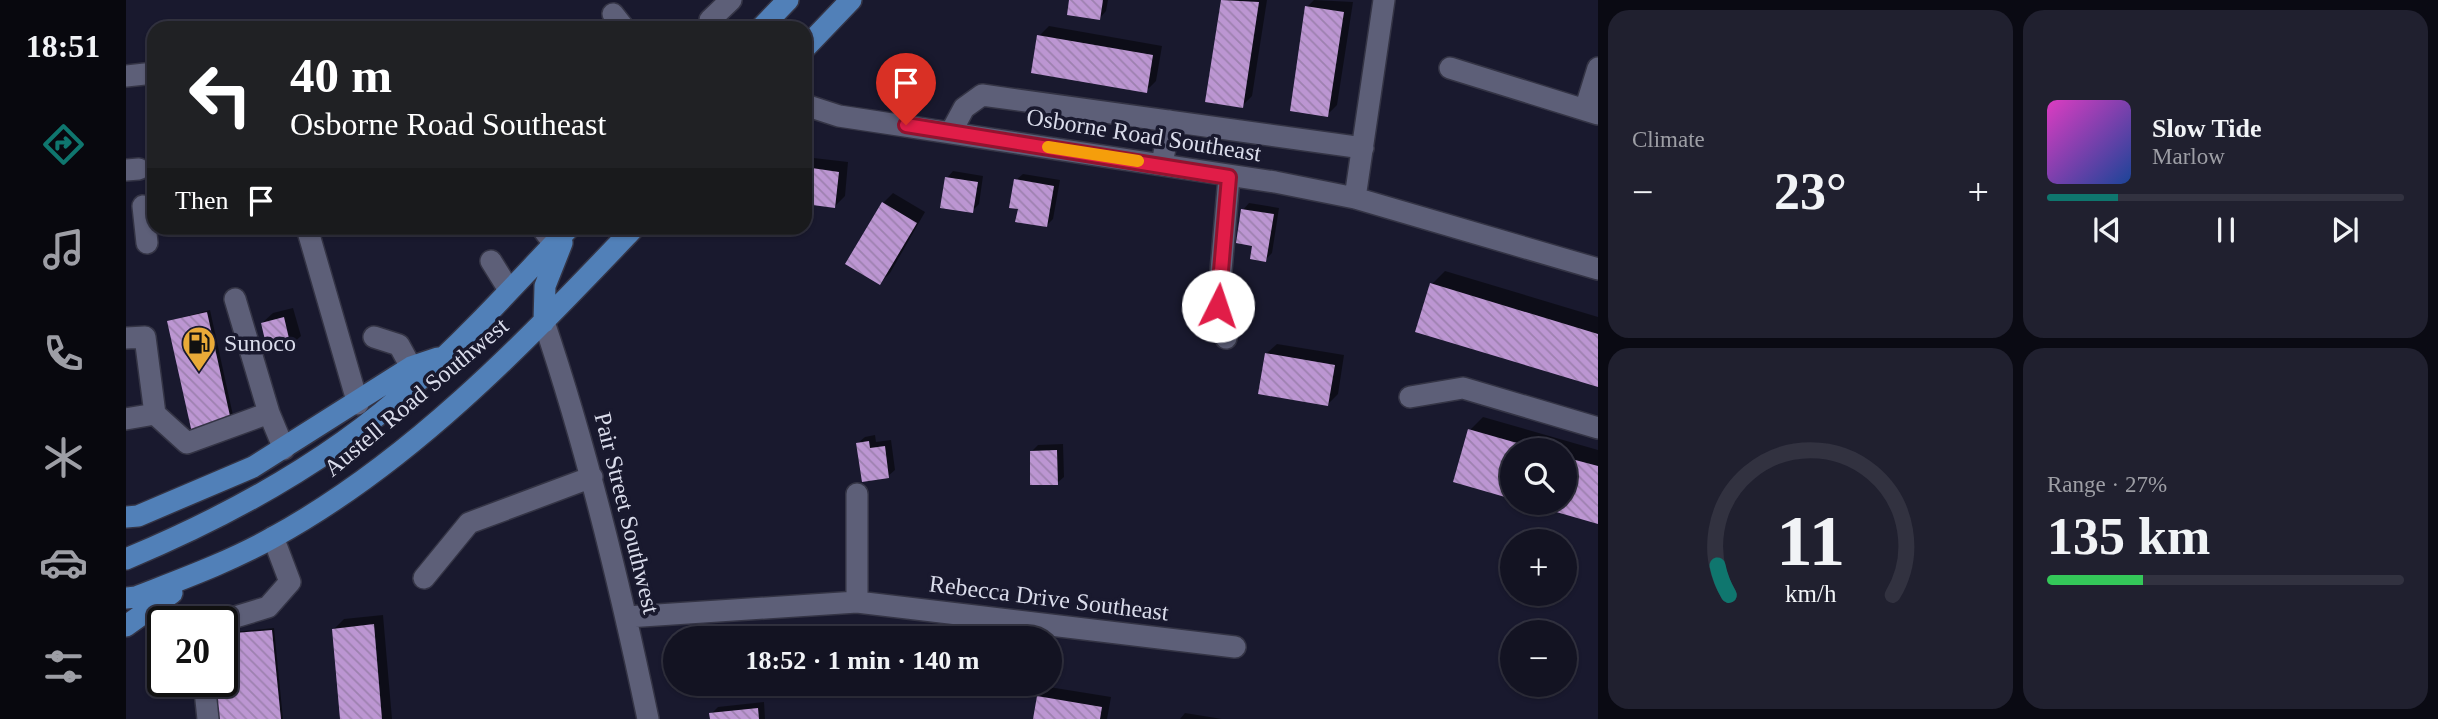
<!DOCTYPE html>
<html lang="en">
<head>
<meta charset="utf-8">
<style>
	:root { --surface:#131322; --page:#20202f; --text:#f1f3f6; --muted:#9d9ea5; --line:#323240; --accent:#0f766e }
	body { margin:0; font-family:Georgia,serif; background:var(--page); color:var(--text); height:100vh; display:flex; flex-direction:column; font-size:26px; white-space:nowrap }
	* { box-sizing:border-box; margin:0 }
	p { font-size:23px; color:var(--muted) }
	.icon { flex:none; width:38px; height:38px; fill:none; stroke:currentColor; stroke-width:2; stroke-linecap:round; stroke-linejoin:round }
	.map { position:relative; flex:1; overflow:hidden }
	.panel { display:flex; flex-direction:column; gap:10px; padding:10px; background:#0a0a13; width:840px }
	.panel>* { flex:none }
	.guide { position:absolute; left:21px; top:21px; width:665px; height:214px; border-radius:21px; box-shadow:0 2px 5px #0004,0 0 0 2px var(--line); background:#202124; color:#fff; overflow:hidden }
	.buttons { position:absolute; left:1374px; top:438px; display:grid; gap:14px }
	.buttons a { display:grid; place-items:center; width:77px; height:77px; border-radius:50%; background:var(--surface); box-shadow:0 2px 5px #0004,0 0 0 2px var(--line); font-size:35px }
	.speed { position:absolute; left:21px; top:606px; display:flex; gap:14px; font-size:35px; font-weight:700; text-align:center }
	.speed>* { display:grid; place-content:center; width:91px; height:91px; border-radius:50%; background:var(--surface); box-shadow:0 2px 5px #0004,0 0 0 2px var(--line); line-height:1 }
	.speed .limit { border:4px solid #111; border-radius:10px; background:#fff; color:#111 }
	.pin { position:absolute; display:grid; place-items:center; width:60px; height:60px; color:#fff; margin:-72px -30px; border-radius:50% 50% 50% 0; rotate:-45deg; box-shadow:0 0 7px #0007 }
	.pin .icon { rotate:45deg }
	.me { position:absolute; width:77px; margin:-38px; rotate:4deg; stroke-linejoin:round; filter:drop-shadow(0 0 5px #0008) }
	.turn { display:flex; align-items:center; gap:24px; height:147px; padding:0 28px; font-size:32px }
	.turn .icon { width:91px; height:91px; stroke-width:2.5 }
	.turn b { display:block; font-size:49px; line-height:60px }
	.then { display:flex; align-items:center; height:66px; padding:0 28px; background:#0003; gap:14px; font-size:26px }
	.big { font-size:52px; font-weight:600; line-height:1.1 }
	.panel .card { flex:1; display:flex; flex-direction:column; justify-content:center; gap:10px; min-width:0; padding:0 24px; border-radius:21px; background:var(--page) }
	.panel .dial { align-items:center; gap:0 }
	.dial svg { height:182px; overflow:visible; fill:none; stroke:var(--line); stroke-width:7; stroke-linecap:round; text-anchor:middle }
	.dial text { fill:var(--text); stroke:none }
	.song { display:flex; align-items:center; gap:21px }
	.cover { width:84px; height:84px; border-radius:10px; background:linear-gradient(135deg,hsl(310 70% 55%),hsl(220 70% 35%)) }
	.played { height:7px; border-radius:4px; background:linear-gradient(90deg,var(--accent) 20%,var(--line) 20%) }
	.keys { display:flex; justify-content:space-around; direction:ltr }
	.heat { display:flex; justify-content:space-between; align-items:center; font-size:38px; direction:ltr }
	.charge { height:10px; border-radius:5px; background:linear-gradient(90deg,#34c759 27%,var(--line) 0) }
	.panel .tiles { flex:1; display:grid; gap:10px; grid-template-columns:repeat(2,1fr) }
	.trip { position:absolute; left:537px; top:626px; width:399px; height:70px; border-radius:35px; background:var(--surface); box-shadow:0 2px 5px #0004,0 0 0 2px var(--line); font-weight:600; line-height:70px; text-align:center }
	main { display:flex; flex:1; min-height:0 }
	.tab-bar { display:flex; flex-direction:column; width:126px; justify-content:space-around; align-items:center; background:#08080e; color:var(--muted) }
	.tab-bar .icon { width:49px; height:49px }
	.tab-bar .current { color:var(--accent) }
	.tab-bar b { font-size:32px; color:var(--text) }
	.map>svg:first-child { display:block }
</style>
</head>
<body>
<main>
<nav class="tab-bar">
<b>18:51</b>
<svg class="icon current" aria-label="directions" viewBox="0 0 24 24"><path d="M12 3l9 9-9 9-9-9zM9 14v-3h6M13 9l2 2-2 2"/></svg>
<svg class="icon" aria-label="music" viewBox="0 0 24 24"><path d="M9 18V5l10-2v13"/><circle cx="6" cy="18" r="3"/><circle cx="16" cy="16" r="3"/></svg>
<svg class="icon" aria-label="phone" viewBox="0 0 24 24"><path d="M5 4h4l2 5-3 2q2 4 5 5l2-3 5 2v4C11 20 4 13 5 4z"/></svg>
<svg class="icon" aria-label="climate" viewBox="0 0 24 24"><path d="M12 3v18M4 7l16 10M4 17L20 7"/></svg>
<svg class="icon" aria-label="car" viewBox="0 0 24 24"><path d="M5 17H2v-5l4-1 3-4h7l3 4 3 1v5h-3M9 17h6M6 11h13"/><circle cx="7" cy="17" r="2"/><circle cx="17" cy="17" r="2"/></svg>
<svg class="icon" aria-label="filters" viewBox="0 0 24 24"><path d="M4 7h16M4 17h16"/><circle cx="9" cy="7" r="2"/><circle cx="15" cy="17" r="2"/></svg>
</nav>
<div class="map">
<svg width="1472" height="719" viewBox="0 0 1472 719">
	<defs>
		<pattern id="building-back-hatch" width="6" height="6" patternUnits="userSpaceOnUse" patternTransform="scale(1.75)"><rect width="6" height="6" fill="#bc96d2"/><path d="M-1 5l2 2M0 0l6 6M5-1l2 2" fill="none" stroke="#9d81af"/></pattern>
	</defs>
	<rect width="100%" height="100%" fill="#19192e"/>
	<path fill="#0007" d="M945 0H982L980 11 974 18Z
		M1097 0H1141L1126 96 1116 106 1081 100Z
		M1188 0 1227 2 1211 105 1201 115 1181 7Z
		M923 26 1036 46 1030 81 1020 91 913 36Z
		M679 157 722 162 719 196 709 206 679 202Z
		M827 171 857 176 853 204 846 211 821 178Z
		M897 174 934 180 927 219 920 226 894 208 890 180Z
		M767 193 799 212 764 273 754 283 757 203Z
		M1123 203 1153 208 1146 253 1139 260 1128 244 1117 210Z
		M1319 271 1472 317V386L1306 284Z
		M167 308 175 336 164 346 136 323 147 313Z
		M84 310 108 420 105 423 43 321Z
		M1151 344 1218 355 1212 394 1202 404 1140 354Z
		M1357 417 1472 450V522L1403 502H1438V450H1386V497L1344 430Z
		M749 435 750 442 765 440 769 470 762 476 732 443 739 437Z
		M937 444 938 477 931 483 906 451 912 445Z
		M257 615 266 719H216L208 629 218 619Z
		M148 628 157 719H95L92 681H96V633Z
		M923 687 985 697 981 719H908L912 697Z
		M638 702 639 719H586L585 714 592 707Z
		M1059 713 1096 719H1054Z"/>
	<path fill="url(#building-back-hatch)" d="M943 0H977L974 20 941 15Z
		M1095 0 1133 2 1117 108 1079 102Z
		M1179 6 1218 12 1202 117 1164 111Z
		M911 35 1027 55 1021 93 905 73Z
		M679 167 713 172 709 208 679 204Z
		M819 177 852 182 847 213 814 208Z
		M888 179 928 186 921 227 889 222 892 209 883 208Z
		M756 202 791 223 754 285 719 264Z
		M1115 209 1148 214 1140 262 1124 259 1126 246 1110 243Z
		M220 228H251L223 237Z
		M1304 283 1472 334V387L1289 332Z
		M81 312 106 425 66 433 41 321Z
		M158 317 165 347 142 353 135 323Z
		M1139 353 1209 365 1202 406 1132 394Z
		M1342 429 1412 449 1386 450V499L1327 482Z
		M743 441 744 448 759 446 763 478 736 482 730 443Z
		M931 450 932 485H904V451Z
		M1438 457 1472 466V524L1399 503 1438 502Z
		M248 624 256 719H214L206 629Z
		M146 630 155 719H93L90 681H96V634Z
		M911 696 976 707 974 719H907Z
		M632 708 633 719H584L583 713Z"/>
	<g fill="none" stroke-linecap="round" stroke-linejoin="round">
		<g stroke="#343445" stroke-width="24">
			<path id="minor" d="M487 14 498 28
				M584 20 605 0
				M1324 68 1472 114
				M0 76 28 73
				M679 105 713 116 1149 182 1229 198 1472 269
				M1459 110 1472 68
				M825 132 838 108 856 95 1237 148
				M1036 164 1044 121
				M0 170 13 169
				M1229 198 1258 0
				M17 206 21 243
				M181 228 232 404
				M416 228 428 244
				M365 261 383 290
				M109 299 143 413
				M418 322C462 452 494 585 522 719
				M248 337 273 345 285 367
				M0 338 19 337 29 414 0 419
				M1100 338 1092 306 1103 177
				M1284 397 1337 388 1472 428
				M29 414 61 443 143 413 158 449
				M298 578 343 523 466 477
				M731 602V494
				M501 617 731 602 1109 647
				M96 621 142 607 164 582 147 537
				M78 681 82 719"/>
		</g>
		<g stroke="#343445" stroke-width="24">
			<path id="major" d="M635 28 662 0
				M679 48 725 0
				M418 322 419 286 436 243
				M0 517 12 516 127 467 285 367 312 358
				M0 559C103 516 207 459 290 383 344 335 393 280 443 228
				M0 598 10 597C56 579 103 562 146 538 287 461 399 342 508 228
				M0 626 46 593"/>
		</g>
		<use href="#minor" stroke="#5d5f78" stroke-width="21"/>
		<use href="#major" stroke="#5180b8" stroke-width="21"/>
	</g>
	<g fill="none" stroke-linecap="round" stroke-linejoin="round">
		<g stroke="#92132f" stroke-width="18">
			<path id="route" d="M780 125 1103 177 1092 306"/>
		</g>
		<use href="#route" stroke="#e11d48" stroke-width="12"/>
		<path stroke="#f59e0b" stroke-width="12" d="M922 147 1012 161"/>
	</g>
	<defs>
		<g id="fuel-pin" transform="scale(1.75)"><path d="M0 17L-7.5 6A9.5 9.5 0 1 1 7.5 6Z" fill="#e9aa38" stroke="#19192e"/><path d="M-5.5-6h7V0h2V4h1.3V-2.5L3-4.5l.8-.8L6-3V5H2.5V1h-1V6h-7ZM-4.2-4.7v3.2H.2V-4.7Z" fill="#111"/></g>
	</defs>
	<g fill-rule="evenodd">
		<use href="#fuel-pin" x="73" y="343"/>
	</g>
	<g text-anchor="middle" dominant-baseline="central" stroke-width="7" stroke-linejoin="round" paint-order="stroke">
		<g font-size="24" fill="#dadceb" stroke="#19192e">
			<text transform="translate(1018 135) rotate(9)">Osborne Road Southeast</text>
			<text transform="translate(290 397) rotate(-40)">Austell Road Southwest</text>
			<text transform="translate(501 513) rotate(76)">Pair Street Southwest</text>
			<text transform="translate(923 598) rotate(7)">Rebecca Drive Southeast</text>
		</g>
		<g font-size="24" fill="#dadceb" stroke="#19192e" text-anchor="start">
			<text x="98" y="343">Sunoco</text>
		</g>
	</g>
</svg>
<div class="buttons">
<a><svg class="icon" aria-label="search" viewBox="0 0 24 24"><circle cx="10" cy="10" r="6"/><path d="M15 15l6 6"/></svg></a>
<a>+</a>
<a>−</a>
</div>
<div class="speed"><div class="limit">20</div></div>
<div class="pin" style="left:780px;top:125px;background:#d93025"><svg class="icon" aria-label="arrive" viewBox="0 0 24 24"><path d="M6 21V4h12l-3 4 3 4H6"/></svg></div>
<svg class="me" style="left:1092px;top:306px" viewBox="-20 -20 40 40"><circle r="19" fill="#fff"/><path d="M0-13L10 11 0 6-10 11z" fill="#e11d48"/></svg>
<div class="trip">18:52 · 1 min · 140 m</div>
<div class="guide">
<div class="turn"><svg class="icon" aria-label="left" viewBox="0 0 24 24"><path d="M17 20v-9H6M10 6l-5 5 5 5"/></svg><div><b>40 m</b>Osborne Road Southeast</div></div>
<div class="then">Then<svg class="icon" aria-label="arrive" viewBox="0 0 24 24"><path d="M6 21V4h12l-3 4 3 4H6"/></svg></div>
</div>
</div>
<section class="panel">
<div class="tiles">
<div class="card"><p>Climate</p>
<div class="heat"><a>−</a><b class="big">23°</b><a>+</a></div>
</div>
<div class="card">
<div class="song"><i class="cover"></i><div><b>Slow Tide</b><p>Marlow</p></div></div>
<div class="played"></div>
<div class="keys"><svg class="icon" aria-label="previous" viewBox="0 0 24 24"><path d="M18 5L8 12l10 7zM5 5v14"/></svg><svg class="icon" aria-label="pause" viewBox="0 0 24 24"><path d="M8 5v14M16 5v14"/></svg><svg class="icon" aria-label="next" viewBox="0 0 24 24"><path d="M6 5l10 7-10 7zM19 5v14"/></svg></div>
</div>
<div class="card dial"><svg viewBox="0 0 100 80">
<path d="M14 69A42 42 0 1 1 86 69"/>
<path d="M14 69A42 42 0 0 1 9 56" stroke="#0f766e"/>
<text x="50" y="56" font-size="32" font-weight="700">11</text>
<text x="50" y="72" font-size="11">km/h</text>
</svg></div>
<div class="card"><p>Range · 27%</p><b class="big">135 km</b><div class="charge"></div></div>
</div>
</section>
</main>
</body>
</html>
